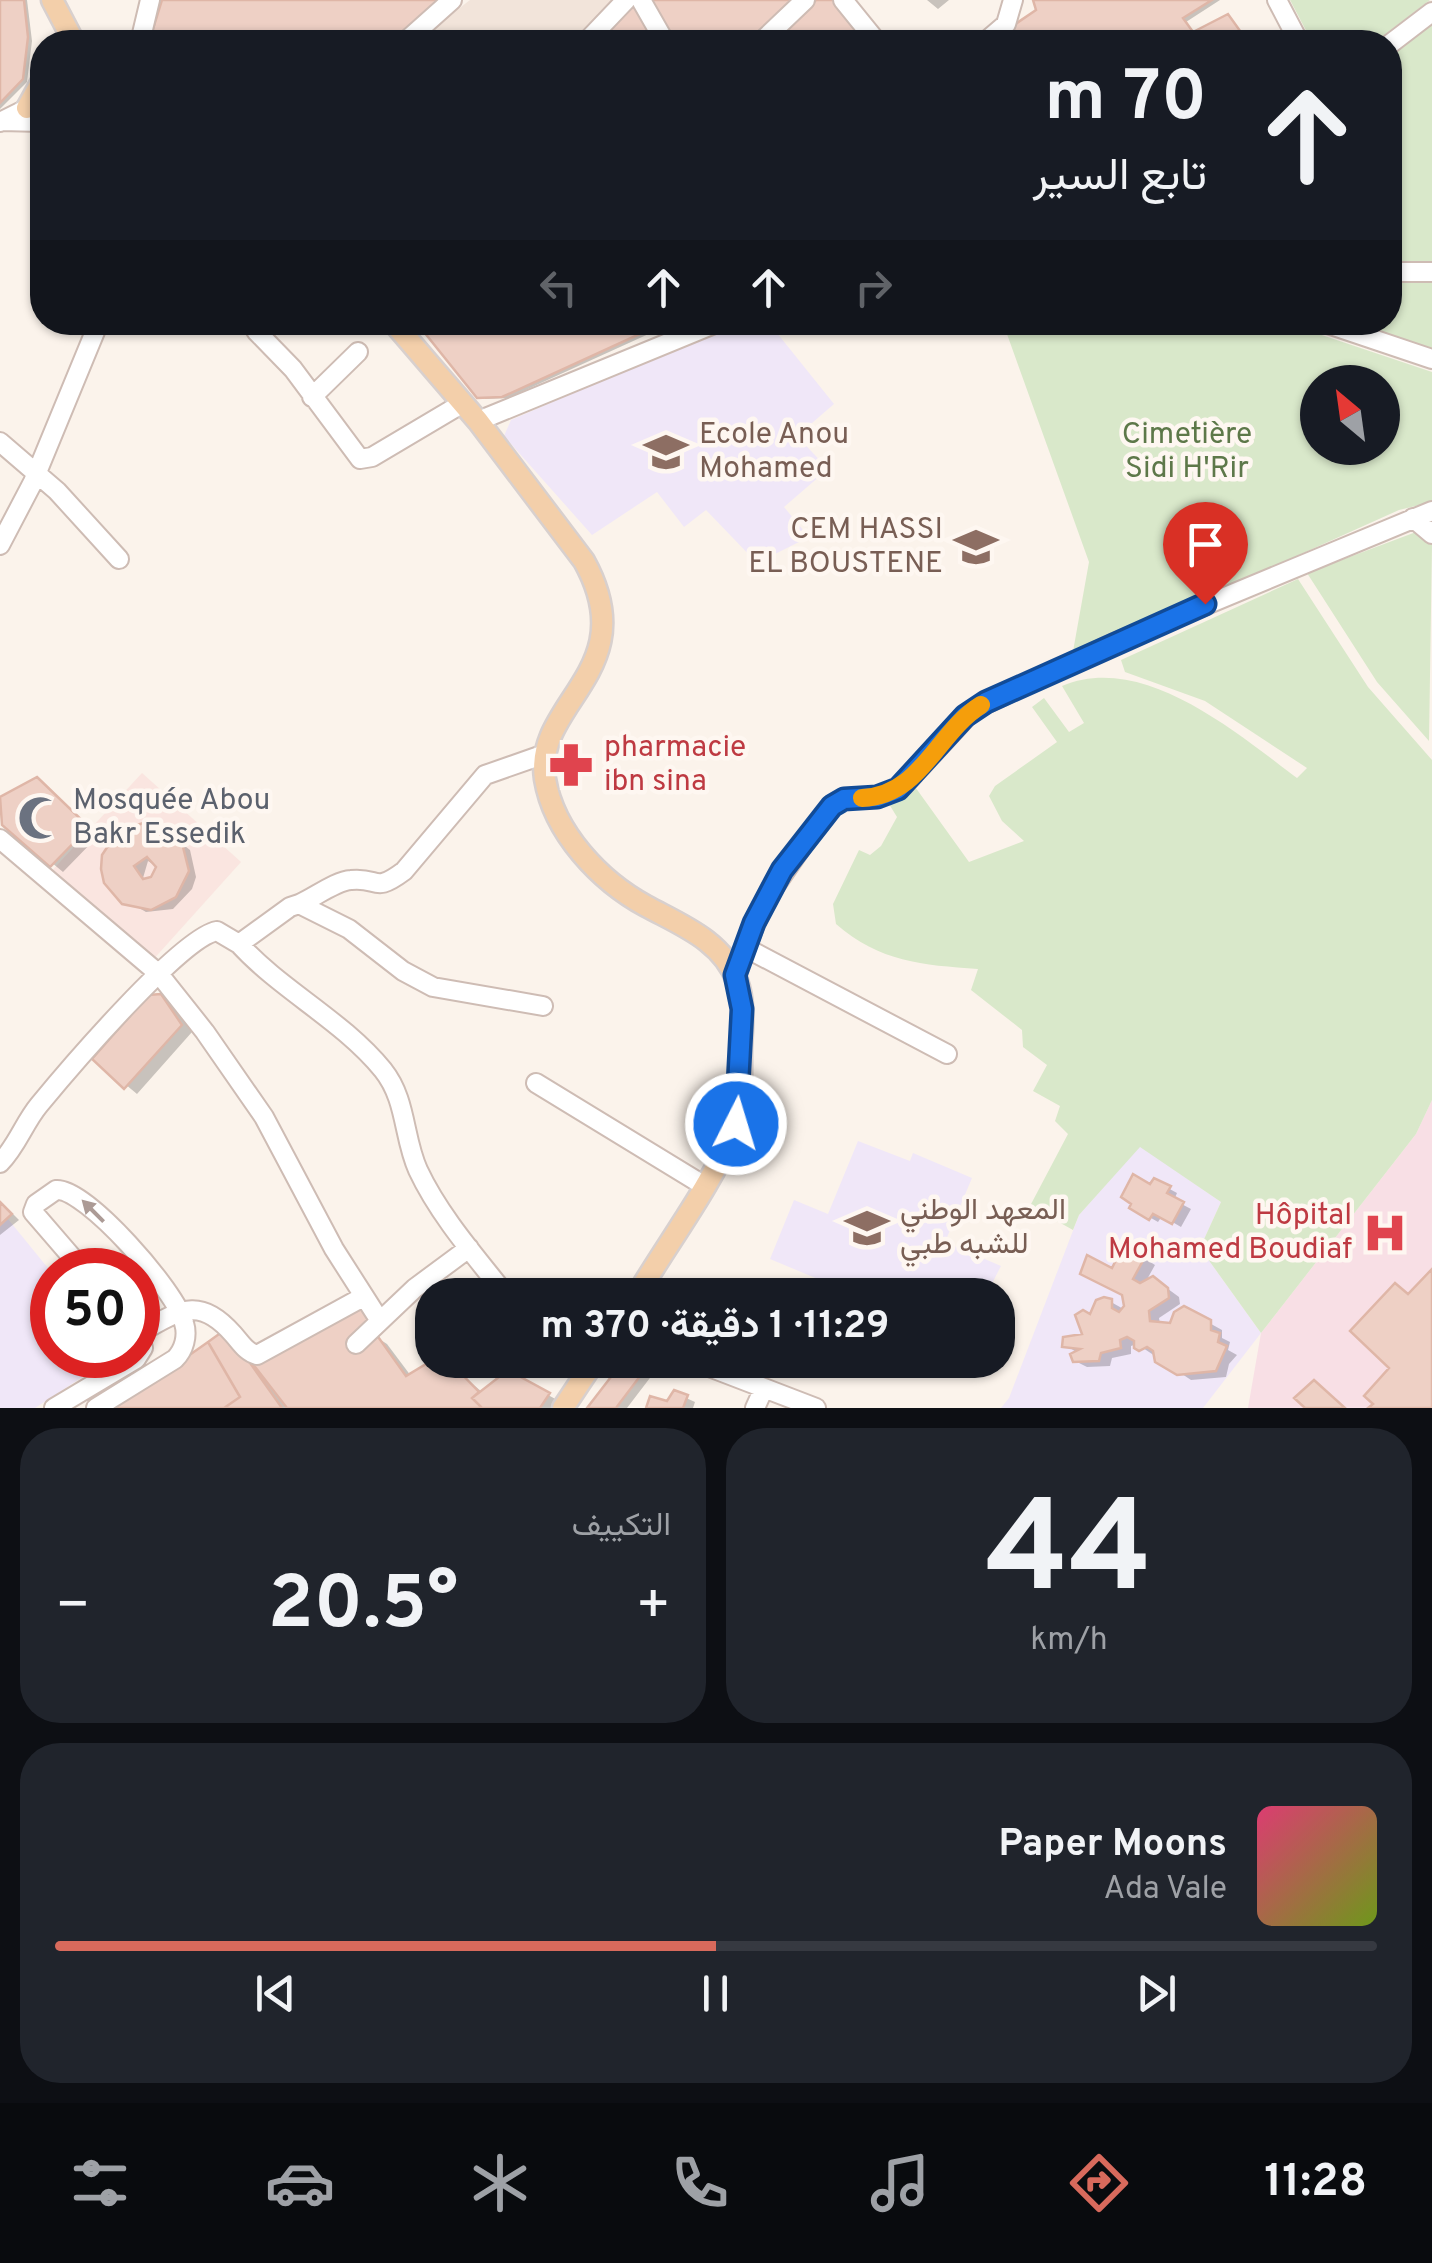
<!DOCTYPE html>
<html lang="ar">
<head>
<meta charset="utf-8">
<style>
	:root { --surface:#171b24; --page:#20242c; --text:#f1f3f6; --muted:#9ea1a6; --line:#363941; --accent:#d86a5c }
	body { margin:0; font-family:Overpass,Vazirmatn,sans-serif; background:var(--page); color:var(--text); direction:rtl; height:100vh; display:flex; flex-direction:column; font-size:38px; white-space:nowrap }
	* { box-sizing:border-box; margin:0 }
	p { font-size:32px; color:var(--muted) }
	.icon { flex:none; width:55px; height:55px; fill:none; stroke:currentColor; stroke-width:2; stroke-linecap:round; stroke-linejoin:round }
	.map { position:relative; height:1408px; overflow:hidden; direction:ltr }
	.details { display:flex; flex-direction:column; gap:20px; padding:20px; background:#0d0f14; flex:1 }
	.details>* { flex:none }
	.banner { position:absolute; left:30px; top:30px; width:1372px; height:305px; border-radius:40px; box-shadow:0 2px 8px #0004; direction:rtl; background:#171b24; color:var(--text); overflow:hidden }
	.needle { width:65px; rotate:331deg }
	.controls { position:absolute; left:1300px; top:365px; display:grid; gap:20px }
	.controls a { display:grid; place-items:center; width:100px; height:100px; border-radius:50%; background:var(--surface); box-shadow:0 2px 8px #0004; font-size:50px }
	.speed { position:absolute; left:30px; top:1248px; display:flex; gap:20px; font-size:50px; font-weight:700; text-align:center }
	.speed>* { display:grid; place-content:center; width:130px; height:130px; border-radius:50%; background:var(--surface); box-shadow:0 2px 8px #0004; line-height:1 }
	.speed .limit { border:15px solid #d22; background:#fff; color:#111 }
	.pin { position:absolute; display:grid; place-items:center; width:85px; height:85px; color:#fff; margin:-102px -42px; border-radius:50% 50% 50% 0; rotate:-45deg; box-shadow:0 0 10px #0007 }
	.pin .icon { rotate:45deg }
	.me { position:absolute; width:110px; margin:-55px; rotate:5deg; stroke-linejoin:round; filter:drop-shadow(0 0 8px #0008) }
	.turn { display:flex; align-items:center; gap:35px; height:210px; padding:0 30px; font-size:45px }
	.turn .icon { width:130px; height:130px; stroke-width:2.5 }
	.turn b { display:block; font-size:70px; line-height:85px }
	.lanes { display:flex; align-items:center; height:95px; padding:0 30px; background:#0003; justify-content:center; gap:50px; direction:ltr }
	.lanes .off { opacity:.35 }
	.big { font-size:75px; font-weight:700; line-height:1.1 }
	.details .card { flex:1; display:flex; flex-direction:column; justify-content:center; gap:15px; min-width:0; padding:0 35px; border-radius:40px; background:var(--page) }
	.details .dial { align-items:center; gap:0 }
	.dial b { font-size:130px; line-height:1 }
	.song { display:flex; align-items:center; gap:30px }
	.cover { width:120px; height:120px; border-radius:15px; background:linear-gradient(135deg,hsl(340 70% 55%),hsl(80 70% 35%)) }
	.played { height:10px; border-radius:5px; background:linear-gradient(90deg,var(--accent) 50%,var(--line) 50%) }
	.keys { display:flex; justify-content:space-around; direction:ltr }
	.heat { display:flex; justify-content:space-between; align-items:center; font-size:55px; direction:ltr }
	.details .tiles { flex:1; display:grid; gap:20px; grid-template-columns:1fr 1fr }
	.card:last-child { grid-column:span 2 }
	.trip { position:absolute; left:415px; top:1278px; width:600px; height:100px; border-radius:40px; background:var(--surface); box-shadow:0 2px 8px #0004; font-weight:700; line-height:100px; text-align:center; direction:rtl }
	.tab-bar { display:flex; height:160px; justify-content:space-around; align-items:center; background:#090b0e; color:var(--muted) }
	.tab-bar .icon { width:70px; height:70px }
	.tab-bar .active { color:var(--accent) }
	.tab-bar b { font-size:45px; color:var(--text) }
	.map>svg:first-child { display:block }
</style>
</head>
<body>
<div class="map">
<svg width="1432" height="1408" viewBox="0 0 1432 1408">
	<rect width="100%" height="100%" fill="#fbf3eb"/>
	<path fill="#f2e4da" d="M470 0H619L579 42H416Z"/>
	<path fill="#fae5e0" d="M142 773 241 862 151 962 48 875Z"/>
	<path fill="#f0e7f8" d="M734 323H769L834 404 797 436 828 469 784 507 809 537 757 563 706 510 684 527 657 492 592 535 504 436 511 420Z
		M858 1141 910 1161 913 1153 972 1178 945 1242 1001 1266 986 1295H821L825 1282 770 1259 794 1200 828 1214Z
		M1140 1146 1221 1202 1200 1248 1261 1333 1203 1408H1001L1009 1398 1079 1215Z
		M8 1219 52 1273V1355H116L35 1408H0V1225Z"/>
	<path fill="#f8dfe5" d="M1432 1100V1408H1248L1261 1333 1416 1134Z"/>
	<path fill="#d9e8ca" fill-rule="evenodd" d="M1290 0H1430L1375 42H1312Z
		M1432 20V265L1390 264V53Z
		M1390 280 1432 281V349L1354 323 1390 322Z
		M1003 323H1286L1432 372V502L1399 510 1072 657 1089 562ZM1318 382H1382V448H1318Z
		M1416 532 1432 545 1429 741 1377 682 1307 573Z
		M1298 579 1368 687 1432 760V1100L1416 1134 1261 1333 1200 1248 1221 1202 1140 1147 1079 1215 1073 1230 1030 1206 1068 1134 1055 1121 1060 1106 1033 1091 1047 1065 1023 1047 1022 1030 971 990 978 969C922 965 880 962 836 924L833 904 859 850 870 855 881 846 897 817 884 796 913 784 969 862 1024 841 1002 821 989 796 995 786 1057 742 1032 707 1044 698 1069 732 1084 723 1062 686C1143 652 1235 732 1297 778L1307 768 1205 701 1125 672 1121 660Z"/>
	<path fill="#0003" fill-rule="evenodd" d="M0 0H27L32 41 27 82 0 109Z
		M162 0H445L400 42H152Z
		M927 0H949L938 9Z
		M1036 0H1220L1186 22 1195 34 1228 17 1249 42H993L1038 12Z
		M419 322H675L508 398 485 399Z
		M37 780 99 835 63 872 4 823Z
		M168 833 190 850 196 877 192 889 173 909 146 912 113 893 104 869ZM148 861 159 868 152 880 143 878Z
		M161 996 173 1003 192 1032 137 1094 95 1059Z
		M1155 1181 1177 1193 1174 1200 1191 1209 1181 1227 1162 1216 1158 1222 1132 1207Z
		M0 1201 19 1220 0 1235Z
		M1126 1247 1155 1265 1145 1283 1153 1278 1179 1297 1180 1304 1159 1318 1160 1324 1172 1326 1184 1309 1222 1330V1338L1230 1342 1228 1350 1237 1355 1229 1364 1226 1377 1191 1380 1137 1344 1131 1346V1354L1112 1358 1110 1366 1087 1367 1075 1361 1078 1353 1065 1345 1085 1336 1092 1317 1111 1302 1127 1311 1113 1272Z
		M226 1332 256 1364 373 1335 387 1344 411 1376 447 1362 482 1392 508 1373 559 1401 555 1408H118Z
		M627 1360 656 1370 627 1408H590Z
		M757 1360H794L792 1366 801 1371 799 1377Z
		M675 1393 695 1402 693 1408H648L668 1404Z"/>
	<path fill="#eed0c5" stroke="#dfb6a7" stroke-width="2.5" fill-rule="evenodd" d="M0 0H24L28 37 23 79 0 103Z
		M162 0H438L393 42H149Z
		M649 0H796L749 42H672Z
		M816 0H834L868 42H771Z
		M1033 0H1212L1183 18 1193 32 1228 14 1248 42H989L1036 10Z
		M637 3 658 39 655 42H591L616 16Z
		M416 322H666L502 397 477 398Z
		M37 777 89 827 50 867 2 825 0 797Z
		M146 822 160 825 182 843 189 871 176 897 151 910 122 904 104 883 101 869 102 855 118 831ZM147 857 156 867 151 877 143 879 134 866Z
		M161 994 182 1025 124 1089 92 1059 148 995Z
		M1133 1174 1150 1184 1154 1178 1171 1186 1167 1193 1184 1202 1172 1224 1153 1214 1149 1220 1129 1208 1131 1204 1121 1197Z
		M0 1202 12 1214 0 1225Z
		M1124 1244 1145 1257 1133 1279 1140 1283 1153 1276 1168 1288 1169 1298 1149 1311 1150 1321 1170 1323 1174 1312 1184 1306 1211 1320V1330L1220 1333 1218 1342 1227 1346 1216 1371 1177 1375 1155 1362 1153 1351 1147 1347 1139 1351 1134 1348V1341L1127 1337 1120 1340 1121 1348 1101 1353 1099 1361 1073 1362 1070 1354 1080 1349 1062 1347 1063 1337 1082 1334 1075 1315 1083 1310 1090 1314 1096 1300 1104 1297 1112 1299V1308L1119 1312 1124 1306 1122 1295 1080 1274 1087 1255 1112 1268Z
		M1432 1269V1408H1368L1373 1404 1364 1396 1389 1368 1350 1331 1395 1283 1408 1294Z
		M696 1286 717 1295H692Z
		M363 1302 376 1334 406 1376 431 1361 448 1360 479 1392 472 1398 482 1408H287L252 1363 266 1350Z
		M226 1329 282 1408H224L240 1397 208 1342Z
		M208 1342 240 1397 224 1408H114Z
		M624 1360 650 1363 616 1408H587Z
		M753 1360H784L780 1370Z
		M784 1360 794 1364 790 1374 780 1370Z
		M508 1370 550 1393 540 1408H482L472 1398Z
		M1314 1380 1345 1408H1305L1294 1398Z
		M674 1390 688 1395 683 1408H646L650 1396 667 1401Z"/>
	<g fill="none" stroke-linecap="round" stroke-linejoin="round">
		<g stroke="#cebcb4" stroke-width="22">
			<path id="minor" d="M641 0 665 42
				M843 0 877 42
				M1277 0 1299 42
				M140 42 150 0
				M405 42 452 0
				M586 42 626 0
				M761 42 805 0
				M985 42 1006 24 1013 0
				M1390 44 1432 12
				M1 121 42 122
				M0 122 40 102
				M1390 272H1432
				M1322 322 1432 359
				M256 331 293 369 360 459 372 457 463 403
				M312 397 358 352
				M478 421 719 322
				M0 442 57 491 119 559
				M1413 518 1432 534
				M0 545 33 482 99 322
				M0 839 159 974 205 1032 264 1117 334 1249 380 1321
				M299 904C314 898 335 881 351 880 380 877 373 894 404 871L485 775 545 754
				M239 944C282 991 342 1020 383 1070 407 1100 403 1137 418 1170 439 1215 475 1256 506 1295
				M746 948 947 1054
				M735 975 764 902 825 813 844 799 881 796 904 785 973 710 1112 644 1432 511
				M536 1083 703 1185
				M0 1163C17 1146 24 1123 39 1105 67 1071 181 937 217 931L239 944 290 907 299 904 349 929 403 971 433 987 543 1006
				M83 1270 33 1212 36 1204 56 1190C85 1187 177 1292 184 1323 188 1336 184 1350 175 1359L96 1408
				M139 1333C178 1312 198 1294 233 1334 241 1343 246 1352 257 1355L363 1297
				M356 1344 415 1288 469 1248
				M691 1360 816 1408
				M54 1408 136 1359 143 1348 138 1331
				M755 1408 764 1388"/>
		</g>
		<g stroke="#d8d0ce" stroke-width="25">
			<path id="major" d="M52 0 74 42
				M27 108 42 81
				M393 322 478 421 584 561C645 671 533 702 545 779 554 833 600 881 646 906 681 925 723 941 737 981 745 1002 742 1027 741 1049 741 1076 743 1106 733 1132 711 1186 667 1244 637 1295
				M563 1408 595 1360"/>
		</g>
		<use href="#minor" stroke="#fff" stroke-width="18"/>
		<use href="#major" stroke="#f3cfaa" stroke-width="20"/>
	</g>
	<defs><path id="oneway-solid" d="M-6-.8H1V-3.2L6.5 0L1 3.2V.8H-6Z" transform="scale(2.5)"/></defs>
	<use fill="#ac9b96" href="#oneway-solid" transform="translate(93 1211) rotate(-135)"/>
	<g fill="none" stroke-linecap="round" stroke-linejoin="round">
		<g stroke="#114b97" stroke-width="25">
			<path id="route" d="M736 1124 742 1009 735 975 754 923 782 870 832 806 844 799 877 797 898 789 965 716 986 702 1205 604"/>
		</g>
		<use href="#route" stroke="#1a73e8" stroke-width="18"/>
		<path stroke="#f59e0b" stroke-width="18" d="M862 798C921 796 937 732 981 705"/>
	</g>
	<defs>
		<g id="school-bare" transform="scale(3.45)"><path d="M0-5L7-2L0 1L-7-2ZM-4 1L0 2.5L4 1V4Q0 6-4 4Z" fill="#8d6e63" stroke="#fef7f1" stroke-width="2.5" paint-order="stroke"/></g>
		<g id="pharmacy-bare" transform="scale(3.45)"><path d="M-2-6h4v4h4v4h-4v4h-4v-4h-4v-4h4Z" fill="#e0444e" stroke="#fef7f1" stroke-width="2.5" paint-order="stroke"/></g>
		<g id="mosque-bare" transform="scale(3.45)"><path d="M3.5-4.9A6 6 0 1 0 3.5 4.9A5 5 0 1 1 3.5-4.9Z" fill="#6b7280" stroke="#fef7f1" stroke-width="2.5" paint-order="stroke"/></g>
		<g id="university-bare" transform="scale(3.45)"><path d="M0-5L7-2L0 1L-7-2ZM-4 1L0 2.5L4 1V4Q0 6-4 4Z" fill="#8d6e63" stroke="#fef7f1" stroke-width="2.5" paint-order="stroke"/></g>
		<g id="hospital-bare" transform="scale(3.45)"><path d="M-5-5h3v3.5h4V-5h3V5h-3V1.5h-4V5h-3Z" fill="#e0444e" stroke="#fef7f1" stroke-width="2.5" paint-order="stroke"/></g>
	</defs>
	<g fill-rule="evenodd">
		<use href="#school-bare" x="666" y="452"/>
		<use href="#school-bare" x="976" y="547"/>
		<use href="#pharmacy-bare" x="571" y="765"/>
		<use href="#mosque-bare" x="40" y="818"/>
		<use href="#university-bare" x="867" y="1228"/>
		<use href="#hospital-bare" x="1385" y="1233"/>
	</g>
	<g text-anchor="middle" dominant-baseline="central" stroke-width="9" stroke-linejoin="round" paint-order="stroke">
		<g font-size="30" fill="#785e54" stroke="#fef7f1" text-anchor="start">
			<text x="699" y="435">Ecole Anou<tspan x="699" dy="34">Mohamed</tspan></text>
			<text x="943" y="530" text-anchor="end">CEM HASSI<tspan x="943" dy="34">EL BOUSTENE</tspan></text>
			<text x="900" y="1211">المعهد الوطني<tspan x="900" dy="34">للشبه طبي</tspan></text>
		</g>
		<g font-size="30" fill="#5d7849" stroke="#fef7f1">
			<text x="1187" y="435">Cimetière<tspan x="1187" dy="34">Sidi H'Rir</tspan></text>
		</g>
		<g font-size="30" fill="#be3a42" stroke="#fef7f1" text-anchor="start">
			<text x="604" y="748">pharmacie<tspan x="604" dy="34">ibn sina</tspan></text>
			<text x="1352" y="1216" text-anchor="end">Hôpital<tspan x="1352" dy="34">Mohamed Boudiaf</tspan></text>
		</g>
		<g font-size="30" fill="#5b616d" stroke="#fef7f1" text-anchor="start">
			<text x="73" y="801">Mosquée Abou<tspan x="73" dy="34">Bakr Essedik</tspan></text>
		</g>
	</g>
</svg>
<div class="controls">
<a><svg class="needle" viewBox="-14 -14 28 28"><path d="M0-13l5 13h-10z" fill="#e53935"/><path d="M0 13l5-13h-10z" fill="#9ea1a6"/></svg></a>
</div>
<div class="speed"><div class="limit">50</div></div>
<div class="pin" style="left:1205px;top:604px;background:#d93025"><svg class="icon" aria-label="arrive" viewBox="0 0 24 24"><path d="M6 21V4h12l-3 4 3 4H6"/></svg></div>
<svg class="me" style="left:736px;top:1124px" viewBox="-20 -20 40 40"><circle r="17" fill="#1a73e8" stroke="#fff" stroke-width="3"/><path d="M0-11L8 9 0 5-8 9z" fill="#fff"/></svg>
<div class="trip">11:29 · 1 دقيقة · 370 m</div>
<div class="banner">
<div class="turn"><svg class="icon" aria-label="ahead" viewBox="0 0 24 24"><path d="M12 20V5M6 11l6-6 6 6"/></svg><div><b>70 m</b>تابع السير</div></div>
<div class="lanes"><svg class="icon off" aria-label="left" viewBox="0 0 24 24"><path d="M17 20v-9H6M10 6l-5 5 5 5"/></svg><svg class="icon" aria-label="ahead" viewBox="0 0 24 24"><path d="M12 20V5M6 11l6-6 6 6"/></svg><svg class="icon" aria-label="ahead" viewBox="0 0 24 24"><path d="M12 20V5M6 11l6-6 6 6"/></svg><svg class="icon off" aria-label="right" viewBox="0 0 24 24"><path d="M7 20v-9h11M14 6l5 5-5 5"/></svg></div>
</div>
</div>
<section class="details">
<div class="tiles">
<div class="card dial"><b>44</b><p>km/h</p></div>
<div class="card"><p>التكييف</p>
<div class="heat"><a>−</a><b class="big">20.5°</b><a>+</a></div>
</div>
<div class="card">
<div class="song"><i class="cover"></i><div><b>Paper Moons</b><p>Ada Vale</p></div></div>
<div class="played"></div>
<div class="keys"><svg class="icon" aria-label="previous" viewBox="0 0 24 24"><path d="M18 5L8 12l10 7zM5 5v14"/></svg><svg class="icon" aria-label="pause" viewBox="0 0 24 24"><path d="M8 5v14M16 5v14"/></svg><svg class="icon" aria-label="next" viewBox="0 0 24 24"><path d="M6 5l10 7-10 7zM19 5v14"/></svg></div>
</div>
</div>
</section>
<nav class="tab-bar">
<b>11:28</b>
<svg class="icon active" aria-label="directions" viewBox="0 0 24 24"><path d="M12 3l9 9-9 9-9-9zM9 14v-3h6M13 9l2 2-2 2"/></svg>
<svg class="icon" aria-label="music" viewBox="0 0 24 24"><path d="M9 18V5l10-2v13"/><circle cx="6" cy="18" r="3"/><circle cx="16" cy="16" r="3"/></svg>
<svg class="icon" aria-label="phone" viewBox="0 0 24 24"><path d="M5 4h4l2 5-3 2q2 4 5 5l2-3 5 2v4C11 20 4 13 5 4z"/></svg>
<svg class="icon" aria-label="climate" viewBox="0 0 24 24"><path d="M12 3v18M4 7l16 10M4 17L20 7"/></svg>
<svg class="icon" aria-label="car" viewBox="0 0 24 24"><path d="M5 17H2v-5l4-1 3-4h7l3 4 3 1v5h-3M9 17h6M6 11h13"/><circle cx="7" cy="17" r="2"/><circle cx="17" cy="17" r="2"/></svg>
<svg class="icon" aria-label="filters" viewBox="0 0 24 24"><path d="M4 7h16M4 17h16"/><circle cx="9" cy="7" r="2"/><circle cx="15" cy="17" r="2"/></svg>
</nav>
</body>
</html>
